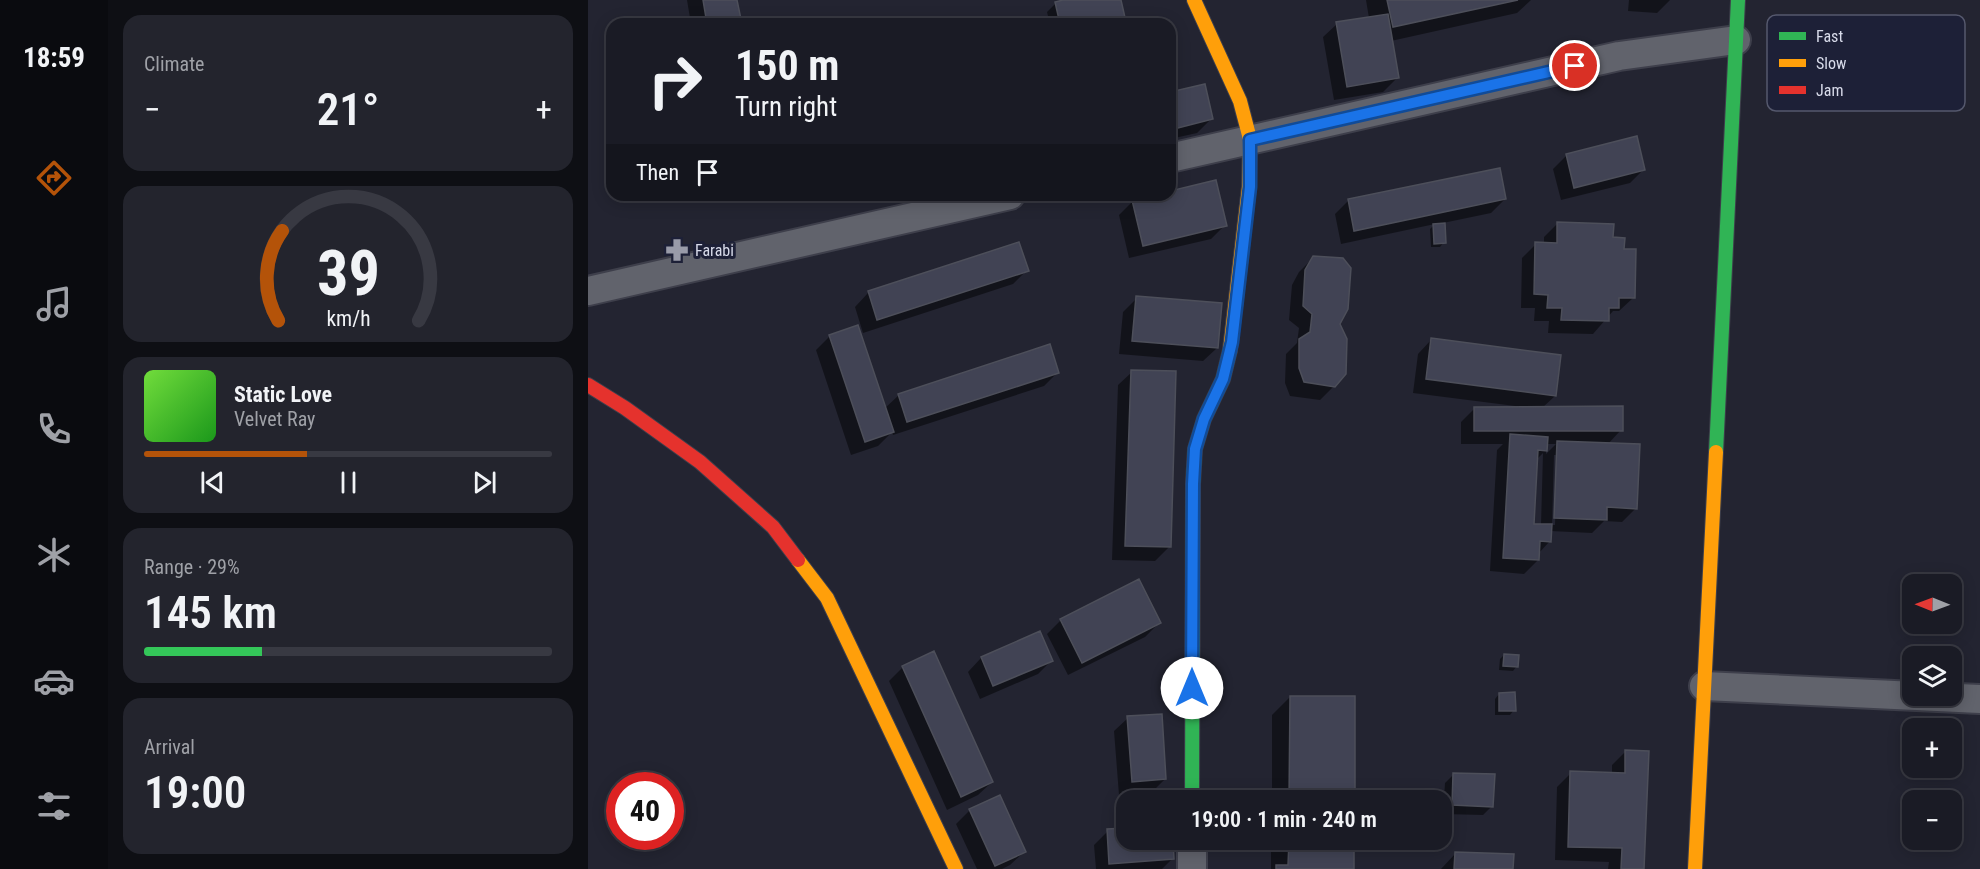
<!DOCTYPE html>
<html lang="en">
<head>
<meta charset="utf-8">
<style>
	:root { --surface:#1a1b25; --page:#23242d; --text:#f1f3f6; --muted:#9fa1a7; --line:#383942; --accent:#b45309 }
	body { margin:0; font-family:"Roboto Condensed",sans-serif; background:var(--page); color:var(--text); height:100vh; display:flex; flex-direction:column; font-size:22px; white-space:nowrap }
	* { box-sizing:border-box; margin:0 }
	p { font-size:20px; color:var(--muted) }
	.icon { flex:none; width:33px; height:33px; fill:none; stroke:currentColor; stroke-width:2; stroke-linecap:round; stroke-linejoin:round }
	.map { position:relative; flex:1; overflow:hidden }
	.panel { display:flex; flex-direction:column; gap:15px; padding:15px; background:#0e0f14; width:480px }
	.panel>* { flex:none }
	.top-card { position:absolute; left:18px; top:18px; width:570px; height:183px; border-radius:18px; box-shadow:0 3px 15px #0003,0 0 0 2px var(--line); background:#1a1b25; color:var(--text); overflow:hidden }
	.needle { width:39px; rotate:271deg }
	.buttons { position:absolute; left:1314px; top:574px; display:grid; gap:12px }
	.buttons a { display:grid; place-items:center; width:60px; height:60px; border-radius:12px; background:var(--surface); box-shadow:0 3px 15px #0003,0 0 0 2px var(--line); font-size:30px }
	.speed { position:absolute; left:18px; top:772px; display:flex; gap:12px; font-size:30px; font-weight:700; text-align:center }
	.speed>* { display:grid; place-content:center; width:78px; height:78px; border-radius:50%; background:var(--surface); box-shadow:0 3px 15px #0003,0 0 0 2px var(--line); line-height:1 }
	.speed .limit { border:9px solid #d22; background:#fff; color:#111 }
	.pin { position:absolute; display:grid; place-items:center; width:51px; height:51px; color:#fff; margin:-26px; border:3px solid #fff; border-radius:50%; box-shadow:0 2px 6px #0007 }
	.me { position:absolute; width:66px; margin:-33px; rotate:0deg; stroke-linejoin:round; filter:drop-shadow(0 0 4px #0008) }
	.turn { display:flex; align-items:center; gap:21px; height:126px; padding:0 30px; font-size:27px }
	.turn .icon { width:78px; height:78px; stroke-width:2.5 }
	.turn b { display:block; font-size:42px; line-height:51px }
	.then { display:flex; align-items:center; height:57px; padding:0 30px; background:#0003; gap:12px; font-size:22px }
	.big { font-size:45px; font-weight:600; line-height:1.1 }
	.panel .tile { flex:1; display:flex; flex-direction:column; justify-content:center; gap:9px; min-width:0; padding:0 21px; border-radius:18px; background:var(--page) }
	.panel .dial { align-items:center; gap:0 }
	.dial svg { height:156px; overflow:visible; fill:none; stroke:var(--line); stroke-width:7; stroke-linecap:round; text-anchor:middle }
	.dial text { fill:var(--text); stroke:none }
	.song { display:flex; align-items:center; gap:18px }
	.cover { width:72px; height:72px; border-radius:9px; background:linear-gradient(135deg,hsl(100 70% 55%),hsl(120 70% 35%)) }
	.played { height:6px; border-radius:3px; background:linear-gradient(90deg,var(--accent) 40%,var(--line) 40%) }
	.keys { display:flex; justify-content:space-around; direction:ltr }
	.heat { display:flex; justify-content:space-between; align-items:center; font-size:33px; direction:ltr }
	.charge { height:9px; border-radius:4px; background:linear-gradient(90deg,#34c759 29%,var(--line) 0) }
	.trip { position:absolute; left:528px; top:790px; width:336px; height:60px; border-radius:18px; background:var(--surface); box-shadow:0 3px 15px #0003,0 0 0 2px var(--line); font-weight:600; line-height:60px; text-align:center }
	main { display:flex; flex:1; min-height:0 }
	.menu { display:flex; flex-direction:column; width:108px; justify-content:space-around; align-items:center; background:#0a0b0f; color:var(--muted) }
	.menu .icon { width:42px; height:42px }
	.menu .selected { color:var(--accent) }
	.menu b { font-size:27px; color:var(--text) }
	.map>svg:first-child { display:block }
</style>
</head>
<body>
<main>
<nav class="menu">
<b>18:59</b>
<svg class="icon selected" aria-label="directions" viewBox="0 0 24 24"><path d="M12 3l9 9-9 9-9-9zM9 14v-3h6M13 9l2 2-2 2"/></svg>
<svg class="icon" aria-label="music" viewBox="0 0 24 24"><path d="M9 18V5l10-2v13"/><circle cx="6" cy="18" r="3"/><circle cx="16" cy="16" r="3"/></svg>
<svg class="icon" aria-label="phone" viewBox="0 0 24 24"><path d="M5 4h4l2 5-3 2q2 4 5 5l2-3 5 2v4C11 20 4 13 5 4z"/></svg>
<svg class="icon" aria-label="climate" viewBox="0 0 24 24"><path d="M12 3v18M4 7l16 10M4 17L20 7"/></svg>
<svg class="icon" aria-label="car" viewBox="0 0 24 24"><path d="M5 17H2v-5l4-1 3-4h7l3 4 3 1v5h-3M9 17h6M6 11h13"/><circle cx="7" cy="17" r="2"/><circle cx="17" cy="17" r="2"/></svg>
<svg class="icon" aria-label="filters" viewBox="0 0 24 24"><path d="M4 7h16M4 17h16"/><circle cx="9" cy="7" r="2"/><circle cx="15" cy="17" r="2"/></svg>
</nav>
<section class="panel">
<div class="tile"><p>Climate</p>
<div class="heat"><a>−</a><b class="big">21°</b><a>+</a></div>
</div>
<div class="tile dial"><svg viewBox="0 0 100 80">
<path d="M14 69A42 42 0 1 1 86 69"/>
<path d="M14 69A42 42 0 0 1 16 23" stroke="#b45309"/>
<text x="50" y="56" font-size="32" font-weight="700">39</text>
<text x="50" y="72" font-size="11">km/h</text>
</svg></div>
<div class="tile">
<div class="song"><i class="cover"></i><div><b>Static Love</b><p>Velvet Ray</p></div></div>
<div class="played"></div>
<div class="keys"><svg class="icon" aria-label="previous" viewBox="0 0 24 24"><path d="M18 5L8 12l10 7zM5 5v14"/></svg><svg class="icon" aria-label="pause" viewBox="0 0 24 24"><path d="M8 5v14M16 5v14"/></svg><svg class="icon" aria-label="next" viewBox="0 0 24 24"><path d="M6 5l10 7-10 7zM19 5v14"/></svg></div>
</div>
<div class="tile"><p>Range · 29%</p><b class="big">145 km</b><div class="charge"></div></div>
<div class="tile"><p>Arrival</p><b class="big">19:00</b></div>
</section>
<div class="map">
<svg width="1392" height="869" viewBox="0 0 1392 869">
	<rect width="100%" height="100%" fill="#232431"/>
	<path fill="#0007" fill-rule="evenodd" d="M99 0H147L152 24H103Z
		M482 0H532L536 21 534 24H462L459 12 468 3Z
		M778 0H943L929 13 803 41 809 78 795 92 746 100 735 37 749 24 781 18Z
		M1041 0H1082L1069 13 1040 11Z
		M582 94 623 119 609 133 582 139Z
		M979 155 1056 169 1042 183 973 200 965 169Z
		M582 192 637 225 623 239 541 258 531 215 545 201 571 195H582Z
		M917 199 903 213 855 223 856 242 852 247H843L842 229 847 224 753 244 747 214 761 200Z
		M970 223 1024 239 1035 250 1045 298 1031 311H1025L1005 334 960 333 961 321H946L947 308H933L934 258 948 244H956V237Z
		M430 244 439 270 425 284 275 333 267 307 280 293Z
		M725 258 750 324 746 386 732 400 702 396 697 383 698 354 709 343 711 328 701 320 704 285 711 272Z
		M549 298 629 348 615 361 531 354 535 312Z
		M242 336 296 409 311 395 469 373 456 386 305 435 304 432 290 446 263 455 228 350Z
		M843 340 967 396 954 408 1033 430 1019 445 1048 508 1034 522 1016 521 1004 533 962 531V541L950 554V560L936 574 902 571 909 450 915 444H873V422L887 408H927V406L825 393 830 354ZM958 444H968L958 454ZM955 453 953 525H944L948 460ZM966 455H969L967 525H964Z
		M544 372 581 547 567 561 524 560 530 385Z
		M473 620 571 623 557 637 480 675 459 634Z
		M346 653 404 782 390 795 359 810 301 681 315 667Z
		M916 655 929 666 925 671 911 670 912 659Z
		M393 658 463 661 450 674 392 699 380 672Z
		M911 694 926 710 922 715H907V699Z
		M702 697 765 801H684V715Z
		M540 718 577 779 563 793 531 795 526 731Z
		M1038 751 1055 869H1020L1021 862 967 860 969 787 983 773 1024 774V765Z
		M866 774 904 806 895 815 855 814 857 783Z
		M382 810 436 852 422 865 414 869H389L368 824Z
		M538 829V840H583L584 859 574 869H508L506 845 520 831Z
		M683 840H765L764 869H683Z
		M867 854 924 869H853Z"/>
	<path fill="#414354" stroke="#4d4f5a" stroke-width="1.5" d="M115 0H149L154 24H119Z
		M475 0H533L538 22 529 24H472L467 2Z
		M799 0H930L805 27Z
		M800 14 811 78 759 87 748 22Z
		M617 84 625 119 582 130V92Z
		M1049 136 1057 170 986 188 978 154Z
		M912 168 918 199 766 231 760 199Z
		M628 180 639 226 555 246 544 200 564 195H582V191Z
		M969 222 1026 224 1025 237 1037 238 1036 249H1048L1047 298H1031V308H1021V321L973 320 974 308H959L960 295 946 294 947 242 969 243Z
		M857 223 858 243 846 244 845 224Z
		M431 242 441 271 289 320 280 291Z
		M725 256 755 258 763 268 760 309 752 324 759 339 758 374 747 387 716 382 711 368V339L722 332 724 314 715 306 717 270Z
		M548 296 634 303 630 348 544 341Z
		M270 325 306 432 277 442 241 335Z
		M843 338 973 355 968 396 838 379Z
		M462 344 471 373 319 422 310 394Z
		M543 370 588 371 583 547 537 546Z
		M1035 406V431H886V407Z
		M922 434 960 437 959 451 950 450 946 524H964L963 542 952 541 951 560 915 558Z
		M969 441 1052 444 1049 509 1019 507V520L966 518Z
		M551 579 573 623 494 663 472 619Z
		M452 631 465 661 405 686 393 657Z
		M346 651 405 782 373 797 314 666Z
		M916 654 931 655 930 667 915 666Z
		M927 692 928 711H911V693Z
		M702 696H767V801H701Z
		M574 714 578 779 544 782 539 716Z
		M1037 750 1061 751 1056 869H1033L1034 848 980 847 982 771 1037 773Z
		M865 773 907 774 905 807 864 805Z
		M412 795 438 852 407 866 381 809Z
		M538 828V840H585L586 859 521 864 519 829Z
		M701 840H766V869H688V865H700Z
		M867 852 926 854 925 869H866Z"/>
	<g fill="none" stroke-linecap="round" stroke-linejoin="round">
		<g stroke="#3e3f4b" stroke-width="32">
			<path id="street" d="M582 158 1031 56 1148 40
				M0 291 422 195
				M1116 686 1392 699
				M604 869V840"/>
		</g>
		<g stroke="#3e3f4b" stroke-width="16">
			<path id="fast" d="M1128 452 1150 0
				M604 801 605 484 607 449 616 419 635 379 642 350"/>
		</g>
		<g stroke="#3e3f4b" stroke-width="16">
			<path id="slow" d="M606 0 652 101 662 139 661 187 642 350
				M210 560 239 598 368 869
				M1107 869 1128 452"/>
		</g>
		<g stroke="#3e3f4b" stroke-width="16">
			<path id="jam" d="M0 385 37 408 112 462 185 527 210 560"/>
		</g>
		<use href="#street" stroke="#61636c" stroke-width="28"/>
		<use href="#fast" stroke="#30b455" stroke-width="14"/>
		<use href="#slow" stroke="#ff9f0a" stroke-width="14"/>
		<use href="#jam" stroke="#e5322d" stroke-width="14"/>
	</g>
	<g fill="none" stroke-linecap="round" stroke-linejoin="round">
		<g stroke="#114b97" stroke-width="15">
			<path id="route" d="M604 688 605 484 607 449 616 419 635 379 644 342 662 187V140L987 66"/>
		</g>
		<use href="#route" stroke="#1a73e8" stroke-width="10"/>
	</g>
	<defs>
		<g id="pharmacy-bare" transform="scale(1.8)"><path d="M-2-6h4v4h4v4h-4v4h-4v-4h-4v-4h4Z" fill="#999ba9" stroke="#1d2037" stroke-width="2.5" paint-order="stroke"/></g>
	</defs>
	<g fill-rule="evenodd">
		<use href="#pharmacy-bare" x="89" y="250"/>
	</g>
	<g text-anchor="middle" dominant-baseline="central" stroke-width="6" stroke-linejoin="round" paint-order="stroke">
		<g font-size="16" fill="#d8dbea" stroke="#1d2037" text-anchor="start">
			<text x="107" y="250">Farabi</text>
		</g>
	</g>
	<rect x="1179" y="15" width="198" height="96" rx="9" fill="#1d2037" stroke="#55586d" stroke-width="1.5"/>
	<rect x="1191" y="32" width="27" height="8" fill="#30b455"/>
	<rect x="1191" y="59" width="27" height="8" fill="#ff9f0a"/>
	<rect x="1191" y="86" width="27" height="8" fill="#e5322d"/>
	<g font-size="16" fill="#d8dbea">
		<text x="1228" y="42">Fast</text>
		<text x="1228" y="69">Slow</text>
		<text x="1228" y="96">Jam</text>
	</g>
</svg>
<div class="buttons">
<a><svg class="needle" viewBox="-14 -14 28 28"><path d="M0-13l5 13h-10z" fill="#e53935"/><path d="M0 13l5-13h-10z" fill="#9fa1a7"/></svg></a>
<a><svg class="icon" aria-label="layers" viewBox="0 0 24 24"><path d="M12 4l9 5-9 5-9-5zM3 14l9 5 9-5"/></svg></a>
<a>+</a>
<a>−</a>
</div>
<div class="speed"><div class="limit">40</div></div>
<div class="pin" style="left:987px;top:66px;background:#d93025"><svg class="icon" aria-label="arrive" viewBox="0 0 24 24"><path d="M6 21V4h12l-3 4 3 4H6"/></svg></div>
<svg class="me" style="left:604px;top:688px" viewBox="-20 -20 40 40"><circle r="19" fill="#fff"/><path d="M0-13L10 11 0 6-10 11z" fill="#1a73e8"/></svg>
<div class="trip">19:00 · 1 min · 240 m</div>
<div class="top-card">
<div class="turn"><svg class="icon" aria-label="right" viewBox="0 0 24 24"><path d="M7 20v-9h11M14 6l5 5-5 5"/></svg><div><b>150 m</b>Turn right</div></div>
<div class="then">Then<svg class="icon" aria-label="arrive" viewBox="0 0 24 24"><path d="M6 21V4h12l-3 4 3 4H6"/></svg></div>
</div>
</div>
</main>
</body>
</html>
